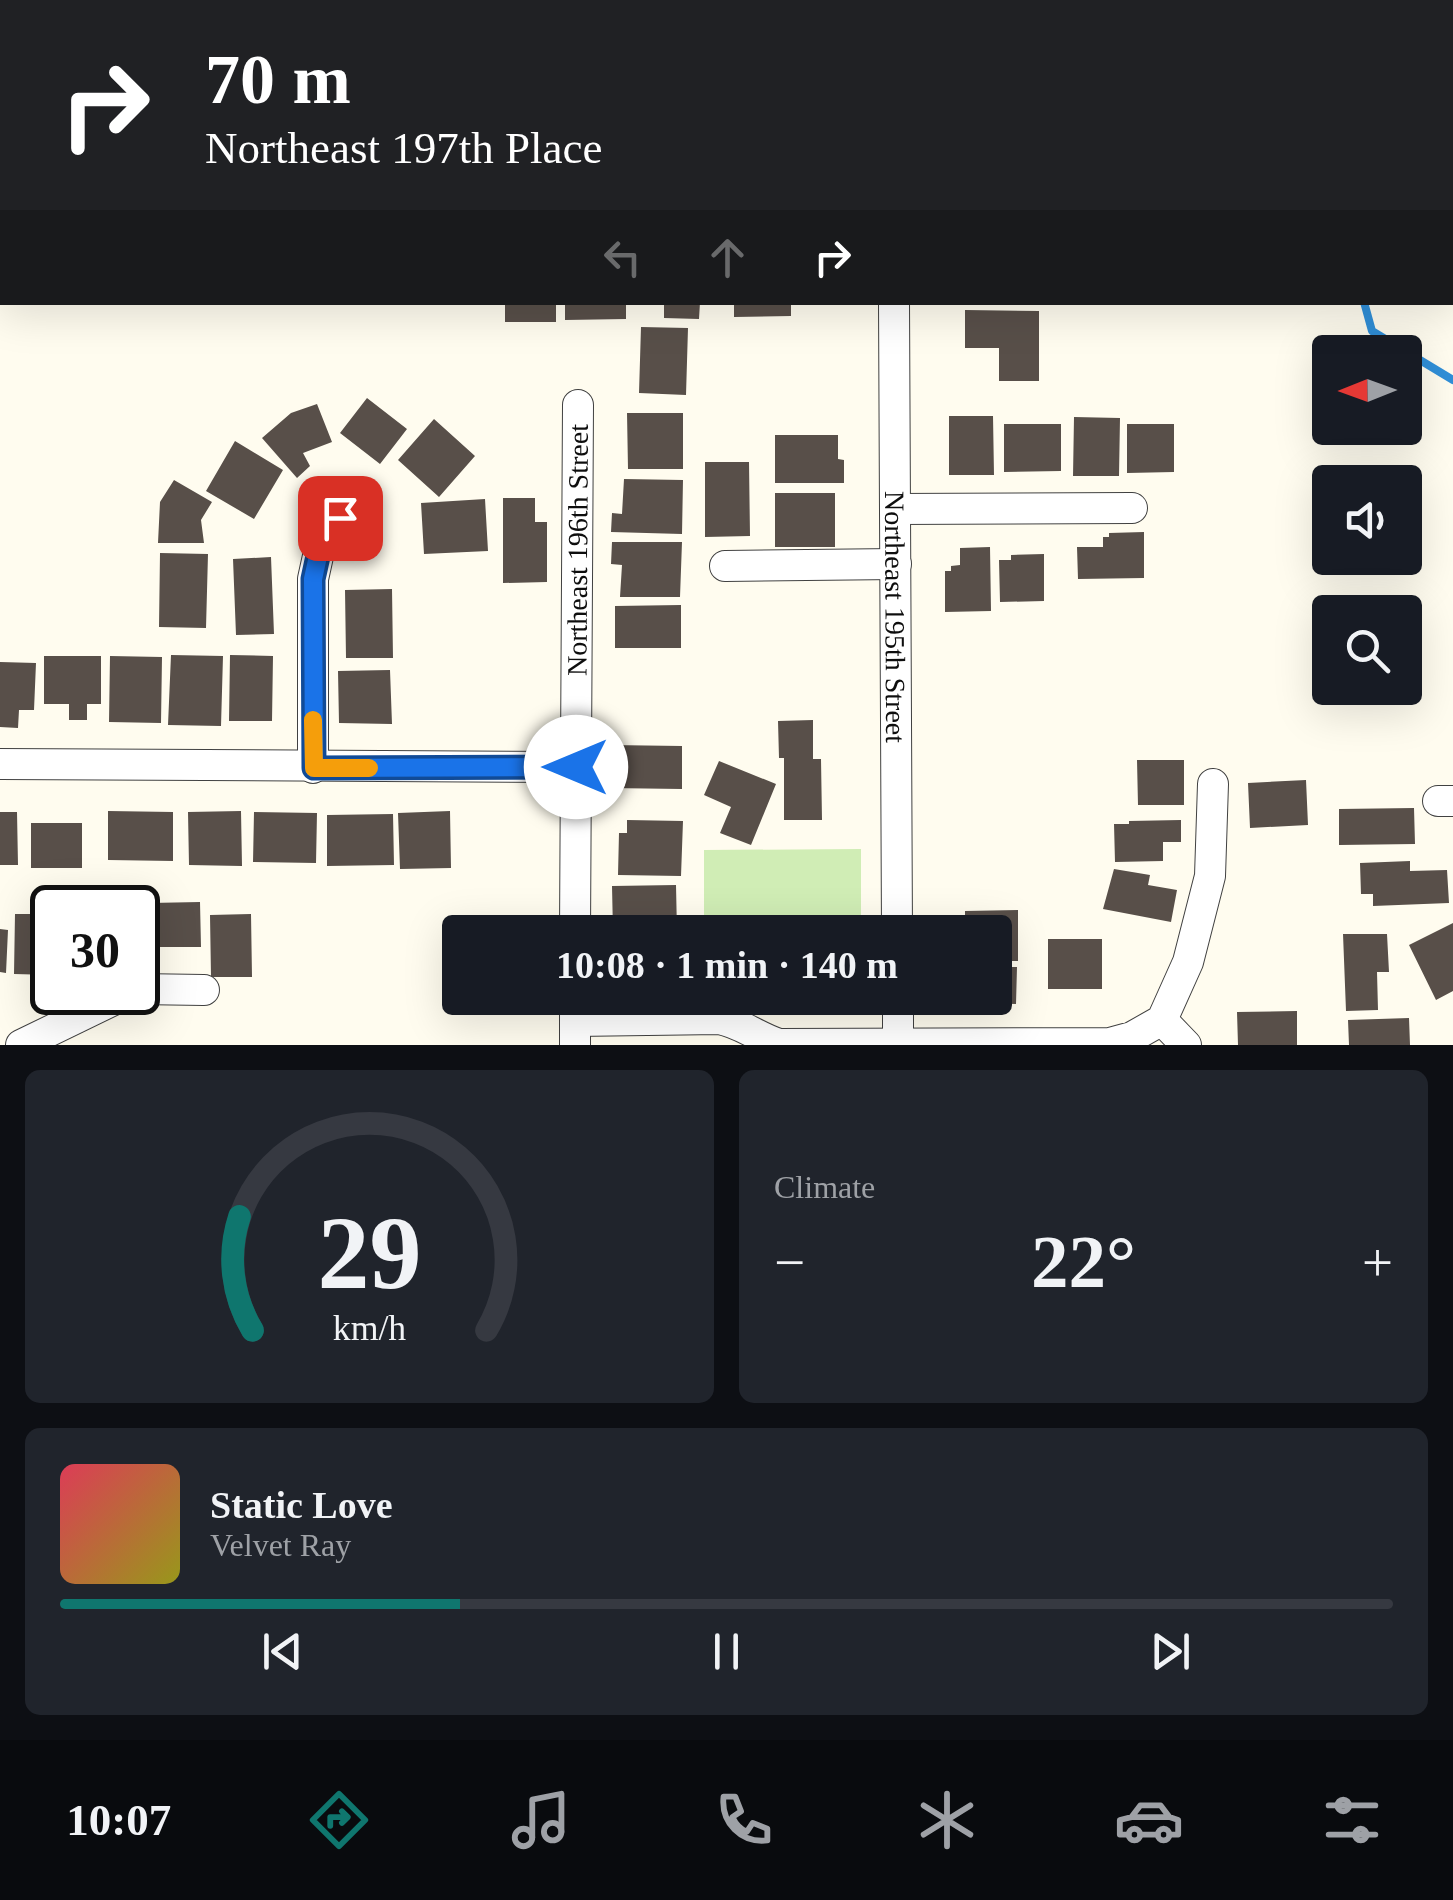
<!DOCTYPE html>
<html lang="en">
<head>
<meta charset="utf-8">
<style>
	:root { --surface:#171b24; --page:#20242c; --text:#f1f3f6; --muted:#9ea1a6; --line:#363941; --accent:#0f766e }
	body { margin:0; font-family:"Times New Roman",serif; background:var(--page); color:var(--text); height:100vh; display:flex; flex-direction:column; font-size:38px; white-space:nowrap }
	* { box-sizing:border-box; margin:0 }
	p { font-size:32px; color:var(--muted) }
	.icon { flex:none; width:55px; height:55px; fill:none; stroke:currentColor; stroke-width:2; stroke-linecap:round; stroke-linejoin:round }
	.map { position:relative; height:1045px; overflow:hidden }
	.side { display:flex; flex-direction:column; gap:25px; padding:25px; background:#0d0f14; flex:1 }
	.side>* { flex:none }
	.top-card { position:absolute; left:0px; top:0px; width:1455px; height:305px; box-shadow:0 10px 40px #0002; background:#202124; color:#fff; overflow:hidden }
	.needle { width:65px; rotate:269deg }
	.buttons { position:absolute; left:1312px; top:335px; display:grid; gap:20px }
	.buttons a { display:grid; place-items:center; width:110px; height:110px; border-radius:10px; background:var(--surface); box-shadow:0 10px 40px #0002; font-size:50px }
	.speed { position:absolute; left:30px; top:885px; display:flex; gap:20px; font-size:50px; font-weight:700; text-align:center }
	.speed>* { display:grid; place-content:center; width:130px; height:130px; border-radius:50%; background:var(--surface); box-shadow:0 10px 40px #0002; line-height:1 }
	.speed .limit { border:5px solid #111; border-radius:15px; background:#fff; color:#111 }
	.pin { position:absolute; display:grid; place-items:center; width:85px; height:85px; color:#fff; margin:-42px; border-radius:20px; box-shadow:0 5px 15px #0006 }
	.me { position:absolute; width:110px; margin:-55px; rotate:270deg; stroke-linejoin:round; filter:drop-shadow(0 0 8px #0008) }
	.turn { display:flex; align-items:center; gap:35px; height:210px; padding:0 40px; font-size:45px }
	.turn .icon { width:130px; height:130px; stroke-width:2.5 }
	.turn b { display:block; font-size:70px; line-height:85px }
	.lanes { display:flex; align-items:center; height:95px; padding:0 40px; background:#0003; justify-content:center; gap:50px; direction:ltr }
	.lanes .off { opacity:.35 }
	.big { font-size:75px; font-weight:700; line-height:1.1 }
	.side .tile { flex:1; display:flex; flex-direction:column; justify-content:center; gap:15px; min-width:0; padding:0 35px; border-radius:15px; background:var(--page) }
	.side .dial { align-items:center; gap:0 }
	.dial svg { height:260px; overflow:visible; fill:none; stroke:var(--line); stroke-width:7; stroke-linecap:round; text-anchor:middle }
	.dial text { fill:var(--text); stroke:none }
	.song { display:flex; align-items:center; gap:30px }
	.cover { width:120px; height:120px; border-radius:15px; background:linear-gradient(135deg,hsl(350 70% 55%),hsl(60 70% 35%)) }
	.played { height:10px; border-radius:5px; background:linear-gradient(90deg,var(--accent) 30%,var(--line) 30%) }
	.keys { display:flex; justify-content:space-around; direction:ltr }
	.heat { display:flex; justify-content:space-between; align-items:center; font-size:55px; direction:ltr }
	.side .tiles { flex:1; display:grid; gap:25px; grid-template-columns:1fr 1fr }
	.tile:last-child { grid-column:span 2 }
	.trip { position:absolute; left:442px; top:915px; width:570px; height:100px; border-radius:10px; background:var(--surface); box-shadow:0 10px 40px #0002; font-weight:700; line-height:100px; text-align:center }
	.dock { display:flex; height:160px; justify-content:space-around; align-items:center; background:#090b0e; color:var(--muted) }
	.dock .icon { width:70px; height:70px }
	.dock .current { color:var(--accent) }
	.dock b { font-size:45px; color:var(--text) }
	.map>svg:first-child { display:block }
</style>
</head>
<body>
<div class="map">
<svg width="1453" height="1045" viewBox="0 0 1453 1045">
	<rect width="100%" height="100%" fill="#fffcef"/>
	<path fill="#d0edb5" d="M949 0H1453V67L1452 2Z
		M861 849V932H704V850Z"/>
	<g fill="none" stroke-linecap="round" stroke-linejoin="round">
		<path stroke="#308fd8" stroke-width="8" d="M1261 0 1265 2
			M990 2 1025 0
			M1364 302 1372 331 1453 380"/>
	</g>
	<path fill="#584f49" d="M505 302H556V322H505Z
		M565 302H626V319L565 320Z
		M664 302H700L699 319 664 318Z
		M734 302H791V316L734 317Z
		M965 310 1039 311V381H999V348H965Z
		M641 327 688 328 686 395 639 393Z
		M367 398 407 429 380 464 340 433Z
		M317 404 332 442 303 453 310 466 297 478 262 438 291 413Z
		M627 413H683V469H628Z
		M949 416H993L994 475H949Z
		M1074 417 1120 418 1119 476H1073Z
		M434 419 475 456 439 497 398 460Z
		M1004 424H1061V471L1004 472Z
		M1127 424H1174V472L1127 473Z
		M775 435H838V459L844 460V483H775Z
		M235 441 283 470 254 519 206 491Z
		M705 462H749L750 536 705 537Z
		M624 479 683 480 682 534 611 532 612 513 622 514Z
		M174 480 212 502 201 520 204 543H158L160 502Z
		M775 493H835V547H775Z
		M503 498H535V522H547V582L503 583Z
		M485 499 488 551 424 554 421 503Z
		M1144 532V578L1078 579 1077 547H1103V537H1109V533Z
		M612 542H682L680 597H620L622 565 611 564Z
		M990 547 991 611 945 612V571H951V566L960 565V548Z
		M160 553 208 554 206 628 159 627Z
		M1044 554V601L1000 602 999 560H1011V555Z
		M271 557 274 634 236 635 233 559Z
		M392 589 393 658H346L345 590Z
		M681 605V648H615V606Z
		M171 655 223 656 221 726 168 725Z
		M230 655 273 656 272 721H229Z
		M44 656H101V704H87V720H69V704H44Z
		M110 656 162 657 161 723 109 722Z
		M0 662 36 663 34 710H19L18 728 0 727Z
		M390 670 392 724 339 723 338 671Z
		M813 720V759H821L822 820H784V758H779L778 721Z
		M610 745 682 746V789L609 788Z
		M1137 760H1184V805H1138Z
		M719 761 776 784 751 845 720 833 731 807 704 795Z
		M1306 780 1308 825 1250 828 1248 783Z
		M1414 808 1415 844 1339 845V809Z
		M108 811 173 812V861L108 860Z
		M241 811 242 866 189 865 188 812Z
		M450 811 451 868 400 869 398 813Z
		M0 812H17L18 865H0Z
		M254 812 317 813 316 863 253 862Z
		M393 814 394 865 327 866V815Z
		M627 820 683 821 681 876 618 875 619 833H627Z
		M1181 820V842H1163V861L1115 862 1114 824H1129V821Z
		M31 823H82V868H31Z
		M1410 861V871L1447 870 1449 903 1373 906V894H1361L1360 863Z
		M1114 869 1150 875 1148 885 1177 890 1171 922 1103 909Z
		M676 885 677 932H613L612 886Z
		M200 902 201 947H138V916H150V903Z
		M1018 910V961H995V932H959L958 926H965V911Z
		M15 914H52V975L14 974Z
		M251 914 252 977H211L210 915Z
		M1453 923V991L1436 1000 1409 945Z
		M0 929 8 930 6 973 0 972Z
		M1343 934H1387L1389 972H1377L1378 1010 1346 1011Z
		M1048 939H1102V989H1048Z
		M995 967H1017L1016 1004 974 1003V998H995Z
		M773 998H824V1013L773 1012Z
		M1297 1011V1045H1238L1237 1012Z
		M1409 1018 1410 1045H1349L1348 1020Z"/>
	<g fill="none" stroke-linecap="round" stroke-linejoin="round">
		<g stroke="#414141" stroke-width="32">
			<g id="minor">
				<path d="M890 0V2"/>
				<path d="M927 0V2"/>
				<path d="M308 2V0"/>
				<path id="s1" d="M894 302 897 932"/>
				<path d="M896 509 1132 508"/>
				<path d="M725 566 896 564"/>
				<path d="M0 764 576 767"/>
				<path d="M313 768V579L320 547 340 518"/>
				<path d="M1438 801H1453"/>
				<path id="s2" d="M575 932 578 405"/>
				<path d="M138 989 204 990"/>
				<path d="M898 998V1045"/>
				<path d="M1162 1020 1186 1045"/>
				<path d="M575 1021 719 1019C741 1023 757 1037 779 1044L1110 1043 1132 1037 1162 1020 1188 962 1210 876 1213 784"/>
				<path d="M21 1045 130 992"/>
				<path d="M575 1045V998"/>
			</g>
		</g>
		<g stroke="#1f1f1f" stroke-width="40">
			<path id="major" d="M0 73H2
				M1452 89H1453"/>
		</g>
		<use href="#minor" stroke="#fff" stroke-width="30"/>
		<use href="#major" stroke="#ffde5f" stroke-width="38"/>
	</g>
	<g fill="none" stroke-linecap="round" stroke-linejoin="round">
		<g stroke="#114b97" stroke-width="25">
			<path id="route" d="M340 518 320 547 313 579 314 768 576 767"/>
		</g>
		<use href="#route" stroke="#1a73e8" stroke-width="18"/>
		<path stroke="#f59e0b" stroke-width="18" d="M313 720 314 768H369"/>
	</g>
	<g text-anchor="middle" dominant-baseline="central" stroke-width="10" stroke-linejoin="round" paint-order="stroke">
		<g font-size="28" fill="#0e0e0e" stroke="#fff">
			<text stroke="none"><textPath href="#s2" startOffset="382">Northeast 196th Street</textPath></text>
			<text stroke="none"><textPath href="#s1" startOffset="315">Northeast 195th Street</textPath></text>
		</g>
	</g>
</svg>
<div class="buttons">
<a><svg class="needle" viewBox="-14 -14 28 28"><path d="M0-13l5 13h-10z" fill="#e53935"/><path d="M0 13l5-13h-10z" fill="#9ea1a6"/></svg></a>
<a><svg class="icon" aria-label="sound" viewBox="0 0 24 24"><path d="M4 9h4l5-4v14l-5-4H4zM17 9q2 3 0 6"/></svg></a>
<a><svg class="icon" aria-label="search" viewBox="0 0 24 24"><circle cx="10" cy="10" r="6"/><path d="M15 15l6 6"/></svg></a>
</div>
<div class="speed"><div class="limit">30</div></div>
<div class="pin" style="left:340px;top:518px;background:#d93025"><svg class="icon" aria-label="arrive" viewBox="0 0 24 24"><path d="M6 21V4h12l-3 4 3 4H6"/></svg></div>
<svg class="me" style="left:576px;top:767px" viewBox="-20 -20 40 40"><circle r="19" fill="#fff"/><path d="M0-13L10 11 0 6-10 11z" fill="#1a73e8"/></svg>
<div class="trip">10:08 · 1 min · 140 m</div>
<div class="top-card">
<div class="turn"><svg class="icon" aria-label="right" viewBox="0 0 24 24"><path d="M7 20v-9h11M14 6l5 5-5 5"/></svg><div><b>70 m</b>Northeast 197th Place</div></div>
<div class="lanes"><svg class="icon off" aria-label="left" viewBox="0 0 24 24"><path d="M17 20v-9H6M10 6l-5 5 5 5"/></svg><svg class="icon off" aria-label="ahead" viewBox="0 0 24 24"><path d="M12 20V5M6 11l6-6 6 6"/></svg><svg class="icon" aria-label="right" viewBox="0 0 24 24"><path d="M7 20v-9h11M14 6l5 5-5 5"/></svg></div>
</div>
</div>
<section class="side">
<div class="tiles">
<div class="tile dial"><svg viewBox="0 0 100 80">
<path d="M14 69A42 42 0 1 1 86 69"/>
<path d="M14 69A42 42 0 0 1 10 34" stroke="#0f766e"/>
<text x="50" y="56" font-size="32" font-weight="700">29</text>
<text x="50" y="72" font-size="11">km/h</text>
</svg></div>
<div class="tile"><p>Climate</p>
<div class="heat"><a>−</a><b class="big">22°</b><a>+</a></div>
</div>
<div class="tile">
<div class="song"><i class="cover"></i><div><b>Static Love</b><p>Velvet Ray</p></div></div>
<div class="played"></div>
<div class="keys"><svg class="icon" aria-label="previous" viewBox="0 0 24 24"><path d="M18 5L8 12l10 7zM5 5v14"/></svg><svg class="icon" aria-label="pause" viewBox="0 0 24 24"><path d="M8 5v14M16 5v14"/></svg><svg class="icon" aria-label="next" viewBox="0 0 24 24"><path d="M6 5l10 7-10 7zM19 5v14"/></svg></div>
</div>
</div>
</section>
<nav class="dock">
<b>10:07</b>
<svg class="icon current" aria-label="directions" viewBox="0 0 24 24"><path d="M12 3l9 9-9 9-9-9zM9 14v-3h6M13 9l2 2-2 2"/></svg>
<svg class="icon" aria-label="music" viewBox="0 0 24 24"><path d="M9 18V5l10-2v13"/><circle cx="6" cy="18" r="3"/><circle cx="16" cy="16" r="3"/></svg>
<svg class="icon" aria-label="phone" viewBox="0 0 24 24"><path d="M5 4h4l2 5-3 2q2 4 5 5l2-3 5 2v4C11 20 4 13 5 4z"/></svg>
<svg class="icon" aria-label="climate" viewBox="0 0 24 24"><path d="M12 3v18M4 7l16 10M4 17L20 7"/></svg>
<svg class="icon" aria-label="car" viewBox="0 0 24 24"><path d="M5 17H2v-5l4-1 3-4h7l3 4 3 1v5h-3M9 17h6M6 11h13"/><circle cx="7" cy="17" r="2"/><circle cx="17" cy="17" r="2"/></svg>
<svg class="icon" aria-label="filters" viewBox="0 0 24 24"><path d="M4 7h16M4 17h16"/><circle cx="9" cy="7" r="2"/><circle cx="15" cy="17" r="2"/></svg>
</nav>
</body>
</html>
